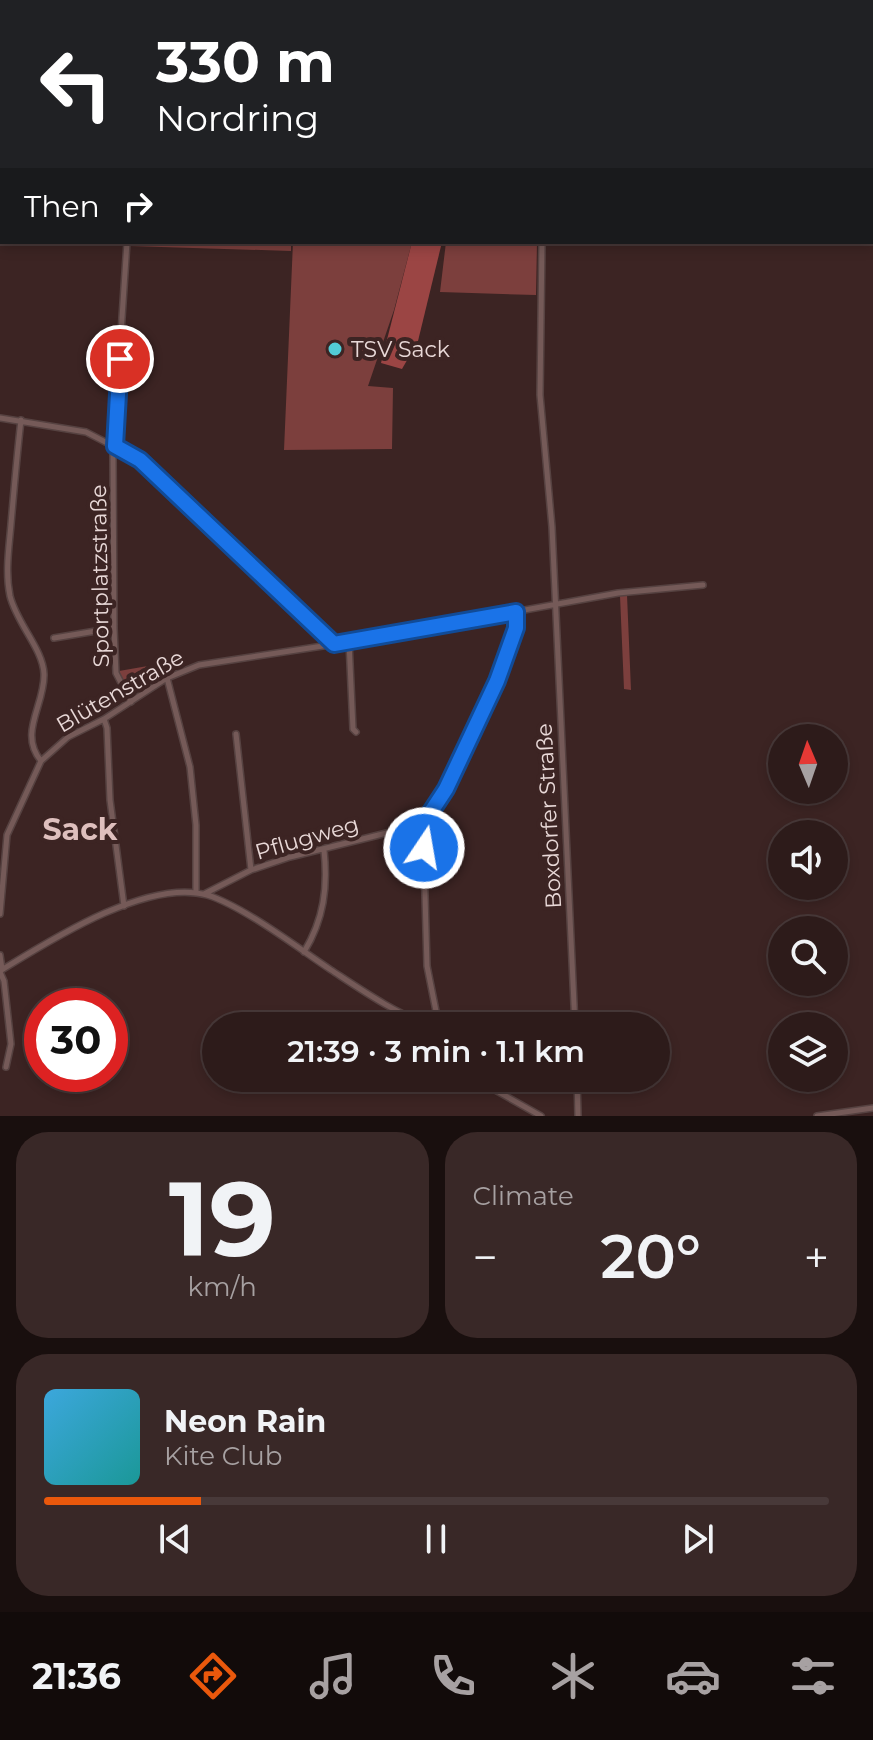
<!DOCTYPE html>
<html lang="en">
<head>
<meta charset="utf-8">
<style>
	:root { --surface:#2d1b1a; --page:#392827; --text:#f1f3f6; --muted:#a7a1a2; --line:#483939; --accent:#ea580c }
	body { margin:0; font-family:Montserrat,sans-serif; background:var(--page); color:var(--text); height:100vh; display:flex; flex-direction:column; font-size:30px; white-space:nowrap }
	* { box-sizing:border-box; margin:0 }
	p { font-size:26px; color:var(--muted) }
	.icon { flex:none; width:44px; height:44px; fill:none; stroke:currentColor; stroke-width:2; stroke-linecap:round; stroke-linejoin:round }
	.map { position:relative; height:1116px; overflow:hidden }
	.drawer { display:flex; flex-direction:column; gap:16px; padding:16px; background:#190f0e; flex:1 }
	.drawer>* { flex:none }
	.guide { position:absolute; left:0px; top:0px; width:874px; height:244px; box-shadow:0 4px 12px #0003,0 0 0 2px var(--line); background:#202124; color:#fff; overflow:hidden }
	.needle { width:52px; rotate:358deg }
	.controls { position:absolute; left:768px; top:724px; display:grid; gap:16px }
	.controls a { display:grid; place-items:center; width:80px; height:80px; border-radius:50%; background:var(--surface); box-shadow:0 4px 12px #0003,0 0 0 2px var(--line); font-size:40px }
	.speed { position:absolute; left:24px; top:988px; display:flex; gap:16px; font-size:40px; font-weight:700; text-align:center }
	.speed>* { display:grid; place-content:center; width:104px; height:104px; border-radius:50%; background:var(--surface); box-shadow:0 4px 12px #0003,0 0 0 2px var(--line); line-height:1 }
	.speed .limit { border:12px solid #d22; background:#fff; color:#111 }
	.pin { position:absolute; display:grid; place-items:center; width:68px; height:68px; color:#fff; margin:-34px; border:4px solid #fff; border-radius:50%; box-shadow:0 2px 8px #0007 }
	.me { position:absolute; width:88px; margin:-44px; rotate:12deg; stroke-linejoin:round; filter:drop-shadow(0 0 6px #0008) }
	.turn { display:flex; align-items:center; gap:28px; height:168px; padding:0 24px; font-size:36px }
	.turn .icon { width:104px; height:104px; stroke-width:2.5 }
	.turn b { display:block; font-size:56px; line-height:68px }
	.then { display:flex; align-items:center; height:76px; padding:0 24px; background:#0003; gap:16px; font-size:30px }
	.big { font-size:60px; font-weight:600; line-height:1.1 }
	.drawer .widget { flex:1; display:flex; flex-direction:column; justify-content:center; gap:12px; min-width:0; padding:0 28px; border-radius:32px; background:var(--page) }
	.drawer .dial { align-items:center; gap:0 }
	.dial b { font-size:104px; line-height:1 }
	.song { display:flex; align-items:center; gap:24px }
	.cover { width:96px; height:96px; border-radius:12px; background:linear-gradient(135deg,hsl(200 70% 55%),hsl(180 70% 35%)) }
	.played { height:8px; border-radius:4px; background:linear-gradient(90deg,var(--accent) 20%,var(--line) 20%) }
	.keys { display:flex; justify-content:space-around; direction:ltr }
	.heat { display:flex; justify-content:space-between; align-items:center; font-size:44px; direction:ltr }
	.drawer .tiles { flex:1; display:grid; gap:16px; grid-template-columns:1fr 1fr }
	.widget:last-child { grid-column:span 2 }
	.trip { position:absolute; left:202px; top:1012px; width:468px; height:80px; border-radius:40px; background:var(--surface); box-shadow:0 4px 12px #0003,0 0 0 2px var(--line); font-weight:600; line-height:80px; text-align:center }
	.dock { display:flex; height:128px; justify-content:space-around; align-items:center; background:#120b0a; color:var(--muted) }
	.dock .icon { width:56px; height:56px }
	.dock .on { color:var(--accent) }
	.dock b { font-size:36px; color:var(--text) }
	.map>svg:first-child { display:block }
</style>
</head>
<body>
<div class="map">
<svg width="873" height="1116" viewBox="0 0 873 1116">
	<rect width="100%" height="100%" fill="#3c2423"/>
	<path fill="#7c3f3d" d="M130 242H280L281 245H291V251L130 246Z
		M293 242H412L394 310 368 386 393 388 392 449 284 450Z
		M446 242H537L536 295 440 292Z
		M627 595 631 690 624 689 620 596Z
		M165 663 169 671 136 692 126 687 119 671Z"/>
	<path fill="#9b4544" d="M412 242H442L418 341 402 369 381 363Z"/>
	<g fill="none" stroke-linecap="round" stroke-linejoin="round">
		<g stroke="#564241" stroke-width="8">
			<path id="street" d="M122 0V2
				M553 2V0
				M127 242 113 454 114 628 116 673 131 702
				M542 242 540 395 552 527 575 1026
				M0 418 86 432 140 460 333 643
				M21 420C17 455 14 489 11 524 9 548 5 572 10 596 17 624 43 649 44 674 45 705 18 733 41 761
				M54 638 114 628
				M349 642 353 729 356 732
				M167 678 190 767 196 825V893
				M104 719 107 728 110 800 124 906
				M236 734 251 870
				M204 894 251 870 290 857 423 824
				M0 914 7 835 41 761 68 737 104 719 167 678 199 665 349 642 618 593 703 585
				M304 952C324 919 328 887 324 850
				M0 955 2 969
				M0 971C49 941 147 878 207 895 243 906 298 948 331 970 363 991 396 1014 432 1026
				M0 972 4 981 11 1044 6 1067
				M439 1026 427 966 423 824 446 789 497 681 516 628V612
				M474 1078 541 1116
				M577 1078 578 1116
				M817 1116 873 1108"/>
		</g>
		<use href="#street" stroke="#755a58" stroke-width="5"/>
	</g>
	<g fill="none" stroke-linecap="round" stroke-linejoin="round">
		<g stroke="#114b97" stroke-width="20">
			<path id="route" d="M120 359 115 446 140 460 334 644 516 612V628L497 681 446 789 423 824 424 848"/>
		</g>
		<use href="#route" stroke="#1a73e8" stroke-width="14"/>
	</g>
	<circle fill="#52ccd6" stroke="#3c2423" stroke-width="3" cx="335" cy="349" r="8"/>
	<g text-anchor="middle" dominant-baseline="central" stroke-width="8" stroke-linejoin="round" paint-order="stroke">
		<g font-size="22" fill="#e9d9d8" stroke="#3c2423" text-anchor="start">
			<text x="351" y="349">TSV Sack</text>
		</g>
		<g font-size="22" fill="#e9d9d8" stroke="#3c2423">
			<text transform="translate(100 576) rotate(-91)">Sportplatzstraße</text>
			<text transform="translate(120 691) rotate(-30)">Blütenstraße</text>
			<text transform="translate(549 816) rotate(-93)">Boxdorfer Straße</text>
			<text transform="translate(307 838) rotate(-16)">Pflugweg</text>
		</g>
		<g font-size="30" font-weight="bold" fill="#debfbd" stroke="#3c2423">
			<text x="80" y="829">Sack</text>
		</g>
	</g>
</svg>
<div class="controls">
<a><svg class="needle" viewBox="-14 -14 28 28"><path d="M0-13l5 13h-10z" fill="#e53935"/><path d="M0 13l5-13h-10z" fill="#a7a1a2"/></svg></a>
<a><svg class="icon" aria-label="sound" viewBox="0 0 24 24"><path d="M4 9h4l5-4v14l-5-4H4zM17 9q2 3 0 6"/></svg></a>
<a><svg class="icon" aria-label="search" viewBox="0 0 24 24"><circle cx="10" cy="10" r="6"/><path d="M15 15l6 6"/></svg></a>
<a><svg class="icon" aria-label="layers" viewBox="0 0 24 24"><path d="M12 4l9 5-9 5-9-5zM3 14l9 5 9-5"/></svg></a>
</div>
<div class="speed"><div class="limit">30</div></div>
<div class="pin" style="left:120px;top:359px;background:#d93025"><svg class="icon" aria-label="arrive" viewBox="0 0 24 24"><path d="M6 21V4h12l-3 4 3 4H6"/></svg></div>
<svg class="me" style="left:424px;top:848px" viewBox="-20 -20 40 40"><circle r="17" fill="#1a73e8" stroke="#fff" stroke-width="3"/><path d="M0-11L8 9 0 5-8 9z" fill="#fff"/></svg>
<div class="trip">21:39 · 3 min · 1.1 km</div>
<div class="guide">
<div class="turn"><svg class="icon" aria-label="left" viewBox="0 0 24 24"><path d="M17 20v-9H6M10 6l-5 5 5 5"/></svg><div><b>330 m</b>Nordring</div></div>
<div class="then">Then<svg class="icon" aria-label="right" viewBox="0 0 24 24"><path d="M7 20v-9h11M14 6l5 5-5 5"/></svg></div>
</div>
</div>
<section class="drawer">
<div class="tiles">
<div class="widget dial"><b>19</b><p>km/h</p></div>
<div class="widget"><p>Climate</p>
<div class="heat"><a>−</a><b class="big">20°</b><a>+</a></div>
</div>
<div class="widget">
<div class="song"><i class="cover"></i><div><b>Neon Rain</b><p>Kite Club</p></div></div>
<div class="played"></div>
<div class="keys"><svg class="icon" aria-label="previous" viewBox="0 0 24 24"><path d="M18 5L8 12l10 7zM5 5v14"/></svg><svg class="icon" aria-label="pause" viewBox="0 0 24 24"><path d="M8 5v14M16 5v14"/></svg><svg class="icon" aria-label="next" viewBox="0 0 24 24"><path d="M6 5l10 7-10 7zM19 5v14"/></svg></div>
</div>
</div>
</section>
<nav class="dock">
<b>21:36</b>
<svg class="icon on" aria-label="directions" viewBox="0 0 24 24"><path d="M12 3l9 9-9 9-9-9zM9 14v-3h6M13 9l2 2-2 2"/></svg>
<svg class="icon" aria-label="music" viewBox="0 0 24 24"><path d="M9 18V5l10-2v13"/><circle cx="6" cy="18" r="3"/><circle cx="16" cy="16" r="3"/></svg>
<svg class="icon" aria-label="phone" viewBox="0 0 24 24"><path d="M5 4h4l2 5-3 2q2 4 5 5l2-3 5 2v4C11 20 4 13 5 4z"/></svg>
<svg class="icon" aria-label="climate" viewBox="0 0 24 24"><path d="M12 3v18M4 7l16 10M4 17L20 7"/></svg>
<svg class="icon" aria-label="car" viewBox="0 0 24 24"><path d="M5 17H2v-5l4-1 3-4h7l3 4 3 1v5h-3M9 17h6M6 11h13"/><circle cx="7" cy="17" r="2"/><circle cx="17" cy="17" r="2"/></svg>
<svg class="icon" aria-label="filters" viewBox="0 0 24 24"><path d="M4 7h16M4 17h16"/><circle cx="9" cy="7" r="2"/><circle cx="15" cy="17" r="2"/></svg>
</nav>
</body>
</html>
